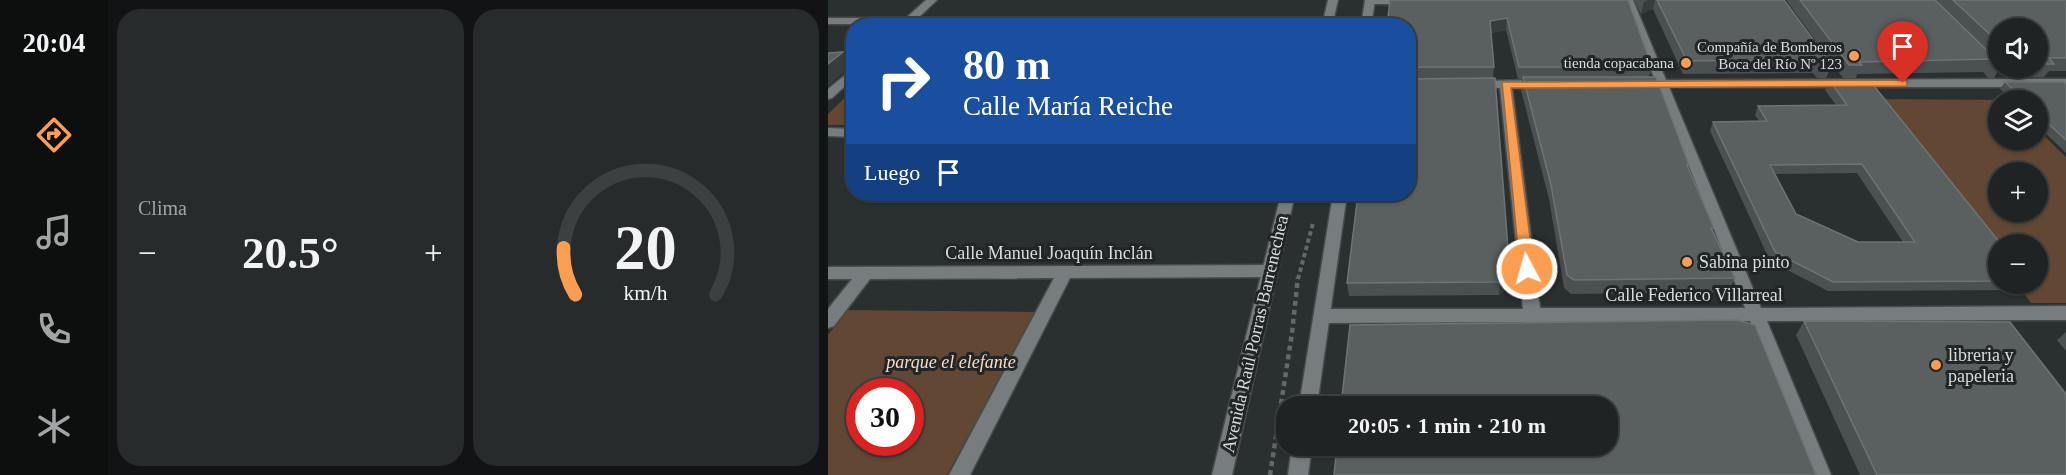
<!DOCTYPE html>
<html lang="es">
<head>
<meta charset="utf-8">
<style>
	:root { --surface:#202324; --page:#282b2c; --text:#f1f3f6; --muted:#a2a4a6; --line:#3d4041; --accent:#fb9e51 }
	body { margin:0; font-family:Georgia,serif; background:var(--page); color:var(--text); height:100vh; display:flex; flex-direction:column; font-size:22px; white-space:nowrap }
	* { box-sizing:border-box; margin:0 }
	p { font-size:20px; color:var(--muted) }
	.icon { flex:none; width:33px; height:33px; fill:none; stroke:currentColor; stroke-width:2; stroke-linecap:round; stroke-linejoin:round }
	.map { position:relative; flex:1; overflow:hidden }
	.panel { display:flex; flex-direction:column; gap:9px; padding:9px; background:#121314; width:720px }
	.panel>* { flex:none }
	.banner { position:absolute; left:18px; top:18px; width:570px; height:183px; border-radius:24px; box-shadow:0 2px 4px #0004,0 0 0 2px var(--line); background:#1a4fa0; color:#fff; overflow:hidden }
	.buttons { position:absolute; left:1160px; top:18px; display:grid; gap:12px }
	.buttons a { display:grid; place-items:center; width:60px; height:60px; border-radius:50%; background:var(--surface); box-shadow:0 2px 4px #0004,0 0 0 2px var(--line); font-size:30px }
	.speed { position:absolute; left:18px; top:378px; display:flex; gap:12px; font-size:30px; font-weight:700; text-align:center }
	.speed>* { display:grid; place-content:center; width:78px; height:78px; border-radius:50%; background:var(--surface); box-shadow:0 2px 4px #0004,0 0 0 2px var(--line); line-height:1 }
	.speed .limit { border:9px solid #d22; background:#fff; color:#111 }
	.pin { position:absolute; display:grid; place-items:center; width:51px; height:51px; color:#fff; margin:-62px -26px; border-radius:50% 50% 50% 0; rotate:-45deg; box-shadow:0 0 6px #0007 }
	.pin .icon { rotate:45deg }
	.me { position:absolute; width:66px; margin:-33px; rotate:354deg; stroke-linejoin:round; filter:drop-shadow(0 0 4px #0008) }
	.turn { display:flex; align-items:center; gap:21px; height:126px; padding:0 18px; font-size:27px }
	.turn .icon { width:78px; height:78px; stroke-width:2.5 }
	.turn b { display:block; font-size:42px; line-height:51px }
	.then { display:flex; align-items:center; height:57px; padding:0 18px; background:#0003; gap:12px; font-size:22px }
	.big { font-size:45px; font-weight:700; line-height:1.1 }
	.panel .tile { flex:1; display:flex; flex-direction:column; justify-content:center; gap:9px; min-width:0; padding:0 21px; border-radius:24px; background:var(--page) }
	.panel .dial { align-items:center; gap:0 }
	.dial svg { height:156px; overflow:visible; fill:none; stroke:var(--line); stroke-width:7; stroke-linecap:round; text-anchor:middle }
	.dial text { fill:var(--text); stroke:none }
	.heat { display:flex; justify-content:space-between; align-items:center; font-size:33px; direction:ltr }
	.panel .tiles { flex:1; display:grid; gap:9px; grid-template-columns:repeat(2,1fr) }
	.trip { position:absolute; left:448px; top:396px; width:342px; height:60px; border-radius:24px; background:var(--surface); box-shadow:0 2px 4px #0004,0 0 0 2px var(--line); font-weight:700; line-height:60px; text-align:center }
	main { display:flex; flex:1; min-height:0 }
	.tabs { display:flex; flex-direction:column; width:108px; justify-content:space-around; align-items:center; background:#0d0e0e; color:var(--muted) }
	.tabs .icon { width:42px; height:42px }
	.tabs .on { color:var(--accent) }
	.tabs b { font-size:27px; color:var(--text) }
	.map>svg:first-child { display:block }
</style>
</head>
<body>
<main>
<nav class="tabs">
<b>20:04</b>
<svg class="icon on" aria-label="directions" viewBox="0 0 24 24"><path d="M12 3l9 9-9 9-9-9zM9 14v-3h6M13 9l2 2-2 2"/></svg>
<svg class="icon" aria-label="music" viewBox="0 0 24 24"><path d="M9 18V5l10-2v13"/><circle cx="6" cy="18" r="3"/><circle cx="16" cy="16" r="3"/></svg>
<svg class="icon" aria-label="phone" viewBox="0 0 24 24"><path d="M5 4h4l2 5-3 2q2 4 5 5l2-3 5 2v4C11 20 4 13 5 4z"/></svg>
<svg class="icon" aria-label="climate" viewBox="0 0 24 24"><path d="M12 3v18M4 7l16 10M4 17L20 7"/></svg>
</nav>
<section class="panel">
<div class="tiles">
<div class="tile"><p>Clima</p>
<div class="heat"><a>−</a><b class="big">20.5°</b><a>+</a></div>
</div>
<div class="tile dial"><svg viewBox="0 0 100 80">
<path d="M14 69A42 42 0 1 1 86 69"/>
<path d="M14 69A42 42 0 0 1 8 45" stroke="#fb9e51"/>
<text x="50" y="56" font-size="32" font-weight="700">20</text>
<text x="50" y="72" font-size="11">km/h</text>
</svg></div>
</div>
</section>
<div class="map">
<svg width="1238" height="475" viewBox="0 0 1238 475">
	<rect width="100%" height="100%" fill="#2a2f30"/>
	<path fill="#614734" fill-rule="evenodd" d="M25 90V125H0V114Z
		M1045 99 1180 100H1170V140H1209V129L1238 157V303H1203L1189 284H1209V244H1170ZM1170 172H1209V212H1170Z
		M19 310 209 312 119 475H0V335ZM32 392H82V442H32Z"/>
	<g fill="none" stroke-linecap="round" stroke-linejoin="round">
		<g stroke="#464a4b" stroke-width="3">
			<path id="minor" d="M98 0H109L90 18H500L505 21 500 24H0V18H78Z
				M537 0H584L585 1 580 4H541Z
				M795 0H805L838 80 1238 79V87H841L933 308 1238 306V320L939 321 1003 475H983L922 321 494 323 488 321 486 316 488 311 494 309H695L672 88 642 87V83L646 81 712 80 718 84 712 88H684L712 308H917L830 87 811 88 805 84 811 80H827Z
				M26 68V78L4 98 0 99V89Z
				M0 128 26 129V137L0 136Z
				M441 265 447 267 449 271 447 275 441 277 242 278 142 475H121L226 278 42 279 6 326 0 328V309L24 279H0V267Z"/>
		</g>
		<g stroke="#464a4b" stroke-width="3">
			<path id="tertiary" d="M500 0H510L504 26H494Z
				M537 0H547L543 26H533Z
				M453 194H467L404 475H384Z
				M505 194H519L489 406H471Z
				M464 446H484L480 475H460Z"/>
		</g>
		<path stroke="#636869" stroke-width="4" stroke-dasharray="4.5 3" stroke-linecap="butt" d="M470 279 485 223"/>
		<path stroke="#636869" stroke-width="4.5" stroke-dasharray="5 4" stroke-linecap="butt" d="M442 475 464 333 470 277"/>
		<use href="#minor" fill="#777d7e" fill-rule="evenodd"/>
		<use href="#tertiary" fill="#777d7e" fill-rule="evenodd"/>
	</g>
	<path fill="#4b5051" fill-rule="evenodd" d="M800 0 824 67 821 77 861 165 860 167 886 228 885 232 907 278 900 292 743 294 736 288 721 199 693 90 694 79H690L678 30 663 33 666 67 665 78 681 287 671 295 521 296 519 283 580 194V26Z
		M806 0H956L1004 65 998 78H989L985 73 855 74 825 9 813 14Z
		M958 0H1238V71H1221L1216 77 1185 78 1174 68H1209V28H1170V68H1172L1166 78H1160L1155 72 1029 74 1028 78H1015Z
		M1002 81 1170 244V284H1200L1194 290 1000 291 942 261 882 131 885 122 931 121 927 115 930 106 1008 105 997 90ZM1029 173 1075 242H1030L968 214 947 174Z
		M1177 82 1238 84V153L1209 125V100H1184L1172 89Z
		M976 321 1238 475H1032L968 335Z
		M1238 332V351L1229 340Z"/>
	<path fill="#373c3d" d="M820 0H827L825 9 813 14 816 2Z
		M679 18 678 30 661 33 662 21Z
		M15 52 24 65 0 86V64Z
		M682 275 681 287 671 295 672 282Z"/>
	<path fill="#5a5f60" stroke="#6e7373" stroke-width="1.5" fill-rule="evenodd" d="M562 0H800L824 67H691L679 18 662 21 666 67H580V26H559Z
		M829 0H956L1004 65H995L991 60 859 61Z
		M972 0H1107L1170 61V65L1163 59 1031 62 1034 65H1021Z
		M1125 0H1238V58H1221L1226 64H1209V28H1170V42Z
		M15 52 0 64V53Z
		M695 77H828L861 165H859L886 228H883L907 278 746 280 739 275 723 185Z
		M667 78 682 275 672 282 519 283 530 194H580V79Z
		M1002 81H1042L1173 244H1170V281L1005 282 947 252 885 122 939 121 930 106 1019 105ZM1034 164 1087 242H1030L968 214 942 165Z
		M1177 82H1235L1238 84V140L1209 113V100H1196Z
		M909 320 927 325 988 475H506L509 446H780V406H513L522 325Z
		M976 321 1182 322 1238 394V475H1049Z"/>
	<path fill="#fb9e51" stroke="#a36735" stroke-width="1.5" d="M1075 80 1079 81V86L683 88 706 269 699 274 692 269 674 82Z"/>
	<g fill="#fb9e51" stroke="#212526" stroke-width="2">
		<circle cx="1026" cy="56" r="6"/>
		<circle cx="858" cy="63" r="6"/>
		<circle cx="859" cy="262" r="6"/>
		<circle cx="1108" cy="365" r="6"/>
	</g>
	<g text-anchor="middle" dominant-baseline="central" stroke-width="6" stroke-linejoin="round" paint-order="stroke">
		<g font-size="15" fill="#d9dddd" stroke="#212526" text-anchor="end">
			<text x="1014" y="47">Compañía de Bomberos<tspan x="1014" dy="17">Boca del Río Nº 123</tspan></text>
			<text x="846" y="63">tienda copacabana</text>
		</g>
		<g font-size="18" fill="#d9dddd" stroke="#212526">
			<text x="221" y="253">Calle Manuel Joaquín Inclán</text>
			<text x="866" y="295">Calle Federico Villarreal</text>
			<text transform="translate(427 334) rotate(-77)">Avenida Raúl Porras Barrenechea</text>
		</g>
		<g font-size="18" fill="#d9dddd" stroke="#212526" text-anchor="start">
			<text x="871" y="262">Sabina pinto</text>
			<text x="1120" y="355">libreria y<tspan x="1120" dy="21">papeleria</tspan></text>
		</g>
		<g font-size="18" font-style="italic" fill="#fadac3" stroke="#212526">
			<text x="123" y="362">parque el elefante</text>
		</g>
	</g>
</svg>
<div class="buttons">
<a><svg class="icon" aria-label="sound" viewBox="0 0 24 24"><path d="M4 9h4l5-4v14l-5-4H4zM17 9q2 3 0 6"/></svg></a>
<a><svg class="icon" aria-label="layers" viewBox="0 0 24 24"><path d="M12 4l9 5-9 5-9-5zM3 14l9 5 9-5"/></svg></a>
<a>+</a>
<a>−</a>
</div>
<div class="speed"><div class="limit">30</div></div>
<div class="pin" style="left:1075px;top:83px;background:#d93025"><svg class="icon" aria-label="arrive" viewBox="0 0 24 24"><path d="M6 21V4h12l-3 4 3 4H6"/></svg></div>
<svg class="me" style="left:699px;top:269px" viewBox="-20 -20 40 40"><circle r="17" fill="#fb9e51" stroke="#fff" stroke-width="3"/><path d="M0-11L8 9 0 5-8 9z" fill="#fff"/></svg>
<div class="trip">20:05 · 1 min · 210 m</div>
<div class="banner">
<div class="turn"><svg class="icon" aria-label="right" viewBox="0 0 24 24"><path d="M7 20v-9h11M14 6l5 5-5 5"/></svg><div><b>80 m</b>Calle María Reiche</div></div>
<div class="then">Luego<svg class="icon" aria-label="arrive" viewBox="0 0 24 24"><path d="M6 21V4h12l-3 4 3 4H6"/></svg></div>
</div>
</div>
</main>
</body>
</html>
